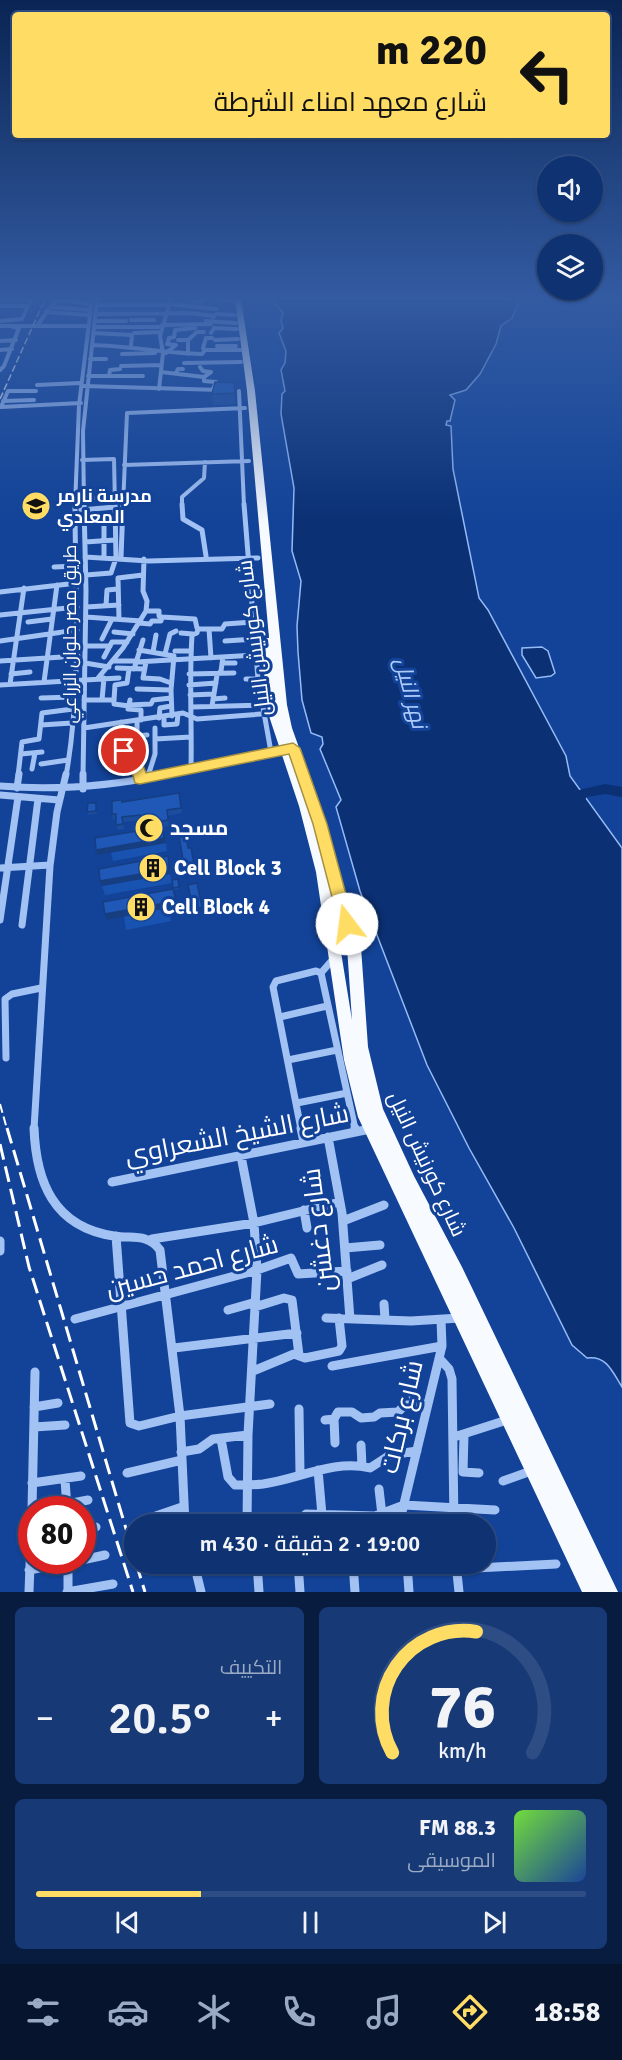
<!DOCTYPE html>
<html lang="ar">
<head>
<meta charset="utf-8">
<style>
	:root { --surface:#0e3272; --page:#173a77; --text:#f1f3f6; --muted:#9baac4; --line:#2e4d84; --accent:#ffdd65 }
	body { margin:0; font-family:Signika,Cairo,sans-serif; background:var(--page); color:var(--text); direction:rtl; height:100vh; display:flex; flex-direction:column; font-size:22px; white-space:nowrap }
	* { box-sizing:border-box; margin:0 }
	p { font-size:20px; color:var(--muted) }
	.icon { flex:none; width:33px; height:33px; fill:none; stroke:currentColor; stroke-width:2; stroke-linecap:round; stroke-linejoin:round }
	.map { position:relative; height:1592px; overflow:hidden; direction:ltr }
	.side { display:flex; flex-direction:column; gap:15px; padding:15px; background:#081c3f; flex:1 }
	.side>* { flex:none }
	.top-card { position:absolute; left:12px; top:12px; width:598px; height:126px; border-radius:6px; box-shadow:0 2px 4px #0004,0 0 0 2px var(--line); direction:rtl; background:#ffdd65; color:#111; overflow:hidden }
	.buttons { position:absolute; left:537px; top:156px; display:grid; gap:12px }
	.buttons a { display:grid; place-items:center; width:66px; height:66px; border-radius:50%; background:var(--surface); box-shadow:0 2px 4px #0004,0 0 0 2px var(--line); font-size:30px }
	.speed { position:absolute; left:18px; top:1496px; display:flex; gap:12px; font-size:30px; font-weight:700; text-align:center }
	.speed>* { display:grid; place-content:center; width:78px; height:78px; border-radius:50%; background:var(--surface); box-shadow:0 2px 4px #0004,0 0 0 2px var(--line); line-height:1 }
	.speed .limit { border:9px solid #d22; background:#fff; color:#111 }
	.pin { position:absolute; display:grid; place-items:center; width:51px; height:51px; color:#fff; margin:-26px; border:3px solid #fff; border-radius:50%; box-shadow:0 2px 6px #0007 }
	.me { position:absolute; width:66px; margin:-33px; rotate:345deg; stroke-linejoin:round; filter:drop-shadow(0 0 4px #0008) }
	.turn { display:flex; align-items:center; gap:21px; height:126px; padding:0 24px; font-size:27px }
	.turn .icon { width:78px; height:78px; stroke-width:2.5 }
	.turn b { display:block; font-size:42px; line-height:51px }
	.big { font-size:45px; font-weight:600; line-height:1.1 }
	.side .tile { flex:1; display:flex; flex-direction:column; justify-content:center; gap:9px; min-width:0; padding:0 21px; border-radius:9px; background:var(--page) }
	.side .dial { align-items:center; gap:0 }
	.dial svg { height:156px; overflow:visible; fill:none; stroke:var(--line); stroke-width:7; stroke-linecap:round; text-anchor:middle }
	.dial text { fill:var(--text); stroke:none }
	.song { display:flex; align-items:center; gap:18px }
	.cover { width:72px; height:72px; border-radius:9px; background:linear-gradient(135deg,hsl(100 70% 55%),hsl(220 70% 35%)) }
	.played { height:6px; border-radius:3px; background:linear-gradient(90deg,var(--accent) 30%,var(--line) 30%) }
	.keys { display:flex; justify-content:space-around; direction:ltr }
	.heat { display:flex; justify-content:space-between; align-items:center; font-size:33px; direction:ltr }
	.side .tiles { flex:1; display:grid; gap:15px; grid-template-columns:1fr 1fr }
	.tile:last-child { grid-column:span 2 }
	.trip { position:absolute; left:124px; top:1514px; width:372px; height:60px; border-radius:30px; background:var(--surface); box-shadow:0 2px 4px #0004,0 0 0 2px var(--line); font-weight:600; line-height:60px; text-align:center; direction:rtl }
	.dock { display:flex; height:96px; justify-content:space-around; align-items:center; background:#06142e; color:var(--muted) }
	.dock .icon { width:42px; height:42px }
	.dock .active { color:var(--accent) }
	.dock b { font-size:27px; color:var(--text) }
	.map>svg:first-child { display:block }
</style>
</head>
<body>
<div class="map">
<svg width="622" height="1592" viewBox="0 0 622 1592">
	<rect width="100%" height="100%" fill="#124398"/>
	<path fill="#1953b2" d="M166 843 167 851 113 861 111 852Z
		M170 874 172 883 105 895 102 886Z
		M169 908 171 921 126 930 124 916Z"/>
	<path fill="#0b3074" stroke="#95bbf7" stroke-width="1.5" d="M272 299H520L512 318 501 326 496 344 480 374 466 390 450 395 455 400 450 421H447L446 425 451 426 453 469 479 598 488 610 566 756 570 776 622 848V1387C613 1373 607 1355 587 1358L572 1345 514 1228 469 1148 427 1065 360 891 336 807 341 800 320 749 323 744 322 737 311 733 302 700 298 652 297 626 301 581 292 551 294 488 281 414 282 394 285 391 281 370 285 363 286 351 279 333 283 328 281 321 283 313Z
		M542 647 548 651 555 673 551 676 536 678 522 655V648Z"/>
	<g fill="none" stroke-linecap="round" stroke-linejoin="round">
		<path fill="#0b3074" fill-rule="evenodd" d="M605 784 622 787V797L605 794 587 797 577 809H569L567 806 579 790Z"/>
		<path stroke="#a3c2f4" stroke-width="4" d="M0 299 30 300
			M216 299 233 301
			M58 300 91 304
			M194 301 200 302 203 299
			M169 304 216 309
			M97 305H168
			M0 306H28
			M50 307 90 310
			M46 312 89 315
			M96 314 190 313 214 316
			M213 317 216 314 235 315
			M131 320H154
			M0 321 22 319 31 299
			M95 321H126
			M206 321 236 323
			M162 325 211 324
			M0 326H89
			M37 326 50 307 59 299
			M94 327H162
			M93 333 132 335 131 346
			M134 333 161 332
			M211 333 214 328 237 329
			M178 340H188
			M215 340 238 339
			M0 341 16 340
			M168 342 169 338 174 337 175 330 195 328
			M92 345C129 346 165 353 202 354L205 350H246
			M217 346H236
			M0 350 12 349
			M205 350 203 348 206 338H212
			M166 353 176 345 167 344
			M122 354 155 353
			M188 354V340L197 332H204
			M90 359H106
			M184 363 241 362
			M121 366 161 365
			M200 367 203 371 211 372 204 377
			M0 370 4 366 19 328 13 327
			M161 372 204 377V381L216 382 213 389
			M176 373 178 369H183
			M88 376H143
			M109 376 110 370 120 369
			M37 385 80 383
			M84 386 221 390
			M159 389 163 353 160 336 171 299
			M36 391H8L1 407 81 403
			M239 391 244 506
			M3 401 34 400
			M82 460 114 459 115 506
			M124 465 249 461
			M83 499 115 496
			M75 506 79 405 92 299
			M84 506 83 431 97 299
			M123 506 127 413 245 408
			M182 506V497L204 478 205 462"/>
		<path stroke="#a3c2f4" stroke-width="5" d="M182 504 183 519 202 530 206 556
			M244 504 258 679 271 752
			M81 510 115 507
			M104 520V557
			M84 522 115 519
			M85 542 115 540
			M85 557 149 561 258 558
			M121 558 123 504
			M54 567 77 566
			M86 575 111 573 116 558 115 504
			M0 592 77 583
			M106 606 107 590 118 589
			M86 607 119 605
			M146 611H159V616L162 617 195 619 197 628 200 629H222L225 624 253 622
			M0 615 77 607
			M86 617 141 621
			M119 619 118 578 143 575
			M28 622 52 619
			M139 623 150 624 152 621H161L162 617
			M209 629 211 658
			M114 632 133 634
			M181 633 193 634
			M102 639 112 619
			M0 641 77 630
			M225 641 255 639
			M85 646H110
			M139 650 174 656 171 690 172 716
			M175 651H190
			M153 652 156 635
			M165 654 170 634 176 631
			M104 657 112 642H127
			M0 661 78 656
			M114 661H136
			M136 662 257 655
			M146 662 143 678 160 679 171 683
			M85 663 109 667
			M222 663H235
			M117 668 144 669
			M134 669 143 640
			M11 674 30 672
			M189 674 234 673
			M98 678 123 648 146 611 147 601 143 591 144 559
			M246 679H258
			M44 682 57 585
			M10 684 24 588
			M0 685 119 678
			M189 685 216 683
			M137 689 171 690
			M190 695 214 694
			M41 698 74 697
			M213 699 225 698
			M84 700H114V704L129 706
			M102 700 104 678
			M114 700 115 685 127 683 129 669
			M130 700 128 709 141 710V720
			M129 705 151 704 153 700 171 698
			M212 706 217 675 221 671 223 657
			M192 707 261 705
			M159 718 160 708 171 706
			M164 718V725L177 724 178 714
			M137 721V741
			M121 722 125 754 138 765 140 776
			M41 725 72 723
			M84 728 183 713 197 719 274 713
			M137 736 147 735
			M155 739 191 737
			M21 754 42 752
			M41 764 68 760
			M191 768C192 723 189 680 192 635L197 633 198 629
			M32 769 35 753
			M18 776 22 742 39 739 42 713 73 709
			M66 776C82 686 75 595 75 504
			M83 776 86 591 84 504
			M148 776 155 754V728
			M161 776 287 749"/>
		<path stroke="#a3c2f4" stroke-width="7" d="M139 774 140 779
			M148 777 149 774
			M0 786C58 791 112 786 169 774
			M17 788 19 774
			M83 789V774
			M0 795 59 800
			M0 868 50 865
			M0 920 18 797
			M22 925 38 799
			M321 973 334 958
			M280 1017 327 1006
			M6 1058 5 999 12 994 41 988
			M288 1060 337 1050
			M297 1103 347 1093
			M34 1129 50 866 57 812 66 774
			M301 1129 273 987 276 981 316 971 321 973 355 1129"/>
		<path stroke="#a3c2f4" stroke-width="9" d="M34 1128C36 1181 53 1227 114 1236 132 1239 147 1233 160 1250L180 1416 185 1524
			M301 1128 304 1142
			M355 1128 356 1132
			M328 1137 342 1213 350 1319
			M241 1156 254 1223 257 1270 248 1435 247 1524
			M112 1182 370 1129
			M304 1210 307 1228
			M343 1221 384 1205
			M116 1236 130 1423 139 1426 180 1416 270 1404
			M152 1239 254 1223 340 1202
			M0 1241V1251
			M345 1248 380 1245
			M347 1279 382 1265
			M384 1304 385 1319
			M255 1307 284 1298 292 1300 299 1355
			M228 1310 256 1302
			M326 1318 411 1321 460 1318
			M75 1319 257 1270 291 1258 298 1274 347 1271
			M174 1348 297 1333
			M439 1358 449 1369 452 1379 454 1524
			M332 1366 442 1346
			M253 1371 294 1354 305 1358 339 1351 342 1346 339 1318
			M411 1390 416 1404
			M34 1407 58 1403
			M299 1409 300 1474
			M334 1419 335 1443
			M325 1420 334 1419 338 1412H352L361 1418 374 1417 380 1413 398 1412 405 1405 428 1404
			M34 1427 65 1425
			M464 1435 463 1472 479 1473
			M454 1437 507 1420
			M221 1439 228 1477 235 1485C244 1485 254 1485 263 1484 299 1479 334 1459 370 1468L390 1455 417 1451
			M361 1445 362 1466
			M181 1452 199 1449 213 1439 248 1435
			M318 1470 322 1515
			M127 1473 182 1460
			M65 1479 67 1509
			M503 1481 531 1471
			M32 1483 81 1476
			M379 1489 382 1515
			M67 1504 88 1500
			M32 1509 35 1372
			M147 1519 182 1507
			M296 1523 306 1514 375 1516 404 1505 495 1510
			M281 1524 296 1523
			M402 1524V1512L442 1346 441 1320
			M82 1530 96 1527
			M82 1560 105 1555
			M68 1561V1592
			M194 1563 201 1592
			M257 1563 259 1592
			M298 1563 300 1592
			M353 1563 355 1592
			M407 1563 409 1592
			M456 1563 459 1592
			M457 1569 556 1564
			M29 1570 81 1560
			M29 1592 32 1513
			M67 1592 113 1584"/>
		<path fill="#f7faff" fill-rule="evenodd" d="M235 299H241L255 391 287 705 292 728 326 823 361 947 368 1047 383 1109 414 1176 462 1267 618 1592H582L358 1117 344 1060 316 872 299 806 268 713 261 641 262 638H269L247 391ZM330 884 347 947 352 1020Z"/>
		<path stroke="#fff" stroke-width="1.5" stroke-dasharray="7 3" stroke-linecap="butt" d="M0 399 45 299"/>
		<path stroke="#fff" stroke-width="2" stroke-dasharray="9 4" stroke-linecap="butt" d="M0 1104 7 1129"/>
		<path stroke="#fff" stroke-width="3" stroke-dasharray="16 7" stroke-linecap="butt" d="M7 1128 135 1559
			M0 1144 29 1267 133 1592
			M136 1563 145 1592"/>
	</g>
	<path fill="#1b4c9d" d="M234 383 235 404 213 405 212 394Z
		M179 793 182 813 168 816 169 826 163 827 166 843 97 855 96 850 150 829 149 825 143 826 141 820 124 822V829L118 830 116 825V819L113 820 112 814 122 800 123 802Z
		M96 803 97 814 88 815 87 812Z
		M178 879 179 889 174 890 177 906 107 920 173 889 172 880Z"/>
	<path fill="#163e80" d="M162 821 166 843 97 855 96 850 164 838Z
		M168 856 170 874 102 886 100 881Z
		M195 869V872L185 874V871Z
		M176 901 177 906 107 920 105 914Z
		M202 907 203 910 194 912 193 909Z"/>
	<path fill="#1f58b7" stroke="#163e80" stroke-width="1.5" d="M215 382 234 383 235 393 212 394Z
		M179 793 181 808 167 810 168 820 162 821 164 838 96 850 95 838 150 829 148 820 141 821 140 815 122 817 123 824 116 825V814H112V801L122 800V802Z
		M88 803H96V811L87 812Z
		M184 823 188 848H191L195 869 185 871 177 824Z
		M168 856 169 869 100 881 99 869Z
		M178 879 179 887 173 888 172 880Z
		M197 883 202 907 193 909 188 885Z
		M173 889 176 901 105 914 103 902Z"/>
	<linearGradient id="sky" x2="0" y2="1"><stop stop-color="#0a2554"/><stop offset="0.57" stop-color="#335ba2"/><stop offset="1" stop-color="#335ba2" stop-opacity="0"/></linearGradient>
	<rect width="622" height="522" fill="url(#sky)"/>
	<path fill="#ffdd65" stroke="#a69042" stroke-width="1.5" d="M293 743 300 748 327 824 354 924 352 929 347 931 341 929 339 924 313 824 289 754 140 784 135 783 131 768 121 760 117 751 119 748H129L142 762 146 773Z"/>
	<defs>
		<g id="school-disc" transform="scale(1.5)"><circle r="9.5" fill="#ffdd65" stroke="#124398"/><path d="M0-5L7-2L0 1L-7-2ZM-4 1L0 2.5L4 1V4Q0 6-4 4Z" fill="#111"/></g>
		<g id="mosque-disc" transform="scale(1.5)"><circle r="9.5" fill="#ffdd65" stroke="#124398"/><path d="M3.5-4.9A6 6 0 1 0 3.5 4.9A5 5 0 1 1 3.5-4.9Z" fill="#111"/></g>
		<g id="building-disc" transform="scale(1.5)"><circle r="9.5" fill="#ffdd65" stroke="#124398"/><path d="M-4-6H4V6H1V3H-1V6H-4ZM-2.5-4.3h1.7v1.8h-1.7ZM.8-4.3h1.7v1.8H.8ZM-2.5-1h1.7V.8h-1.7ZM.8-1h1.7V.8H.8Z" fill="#111"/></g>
	</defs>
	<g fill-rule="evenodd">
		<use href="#school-disc" x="36" y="506"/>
		<use href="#mosque-disc" x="149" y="828"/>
		<use href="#building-disc" x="153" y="868"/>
		<use href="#building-disc" x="141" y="907"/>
	</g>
	<g text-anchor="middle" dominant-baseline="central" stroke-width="6" stroke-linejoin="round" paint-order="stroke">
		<g font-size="18" font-weight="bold" fill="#fff" stroke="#124398" text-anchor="start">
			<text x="57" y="496">مدرسة نارمر<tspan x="57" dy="21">المعادي</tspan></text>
		</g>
		<g font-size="18" fill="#fff" stroke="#124398">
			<text transform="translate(70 634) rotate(-90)">طريق مصر حلوان الزراعي</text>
		</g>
		<g font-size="21" fill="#fff" stroke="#124398">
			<text transform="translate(254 638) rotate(-97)">شارع كورنيش النيل</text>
			<text transform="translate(427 1164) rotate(65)">شارع كورنيش النيل</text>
		</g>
		<g font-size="21" font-weight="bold" fill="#fff" stroke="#124398" text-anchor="start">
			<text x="170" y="828">مسجد</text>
			<text x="174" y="868">Cell Block 3</text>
			<text x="162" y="907">Cell Block 4</text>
		</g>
		<g font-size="22" font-style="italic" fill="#afccfa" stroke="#124398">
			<text transform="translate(411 693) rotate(75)">نهر النيل</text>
		</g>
		<g font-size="26" fill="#fff" stroke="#124398">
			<text transform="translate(237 1135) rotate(-11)">شارع الشيخ الشعراوي</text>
			<text transform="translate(319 1230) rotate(-97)">شارع دغشن</text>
			<text transform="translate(192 1267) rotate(-15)">شارع احمد حسين</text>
			<text transform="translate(402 1417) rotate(-77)">شارع بركات</text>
		</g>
	</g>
</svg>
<div class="buttons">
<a><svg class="icon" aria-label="sound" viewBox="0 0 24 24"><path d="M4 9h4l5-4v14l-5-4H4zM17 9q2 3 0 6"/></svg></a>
<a><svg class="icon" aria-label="layers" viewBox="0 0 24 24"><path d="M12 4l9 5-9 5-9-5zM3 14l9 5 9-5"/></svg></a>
</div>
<div class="speed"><div class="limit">80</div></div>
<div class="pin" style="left:124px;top:751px;background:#d93025"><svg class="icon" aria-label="arrive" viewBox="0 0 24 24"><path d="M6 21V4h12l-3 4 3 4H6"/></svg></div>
<svg class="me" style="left:347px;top:924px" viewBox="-20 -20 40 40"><circle r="19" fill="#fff"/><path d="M0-13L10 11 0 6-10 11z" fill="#ffdd65"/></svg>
<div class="trip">19:00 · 2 دقيقة · 430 m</div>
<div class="top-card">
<div class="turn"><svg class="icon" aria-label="left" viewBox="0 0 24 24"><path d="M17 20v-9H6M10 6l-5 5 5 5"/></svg><div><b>220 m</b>شارع معهد امناء الشرطة</div></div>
</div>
</div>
<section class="side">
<div class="tiles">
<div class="tile dial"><svg viewBox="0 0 100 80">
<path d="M14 69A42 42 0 1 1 86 69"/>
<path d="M14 69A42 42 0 0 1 57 7" stroke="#ffdd65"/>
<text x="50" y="56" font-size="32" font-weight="700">76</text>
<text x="50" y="72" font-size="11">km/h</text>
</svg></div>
<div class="tile"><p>التكييف</p>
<div class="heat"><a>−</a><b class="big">20.5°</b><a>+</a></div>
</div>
<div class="tile">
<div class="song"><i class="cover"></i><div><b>88.3 FM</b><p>الموسيقى</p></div></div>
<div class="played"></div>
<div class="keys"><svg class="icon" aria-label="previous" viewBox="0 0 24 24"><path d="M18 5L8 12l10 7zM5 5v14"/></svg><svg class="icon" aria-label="pause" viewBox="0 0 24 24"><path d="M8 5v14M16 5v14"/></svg><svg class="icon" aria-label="next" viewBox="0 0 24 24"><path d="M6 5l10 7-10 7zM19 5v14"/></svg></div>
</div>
</div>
</section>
<nav class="dock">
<b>18:58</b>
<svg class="icon active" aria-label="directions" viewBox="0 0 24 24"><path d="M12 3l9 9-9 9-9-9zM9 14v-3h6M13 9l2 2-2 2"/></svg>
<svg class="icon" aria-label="music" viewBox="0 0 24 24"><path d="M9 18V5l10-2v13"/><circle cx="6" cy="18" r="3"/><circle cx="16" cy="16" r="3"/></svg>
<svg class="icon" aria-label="phone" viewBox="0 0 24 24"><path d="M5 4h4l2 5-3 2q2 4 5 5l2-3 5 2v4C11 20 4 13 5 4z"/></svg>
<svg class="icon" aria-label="climate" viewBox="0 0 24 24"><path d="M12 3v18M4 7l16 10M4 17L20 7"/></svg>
<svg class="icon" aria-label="car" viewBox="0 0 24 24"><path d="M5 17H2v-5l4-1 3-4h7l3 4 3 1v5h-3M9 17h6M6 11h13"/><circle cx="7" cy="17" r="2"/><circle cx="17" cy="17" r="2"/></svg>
<svg class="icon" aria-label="filters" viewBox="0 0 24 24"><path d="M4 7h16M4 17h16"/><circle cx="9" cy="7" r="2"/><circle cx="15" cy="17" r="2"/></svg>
</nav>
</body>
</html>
